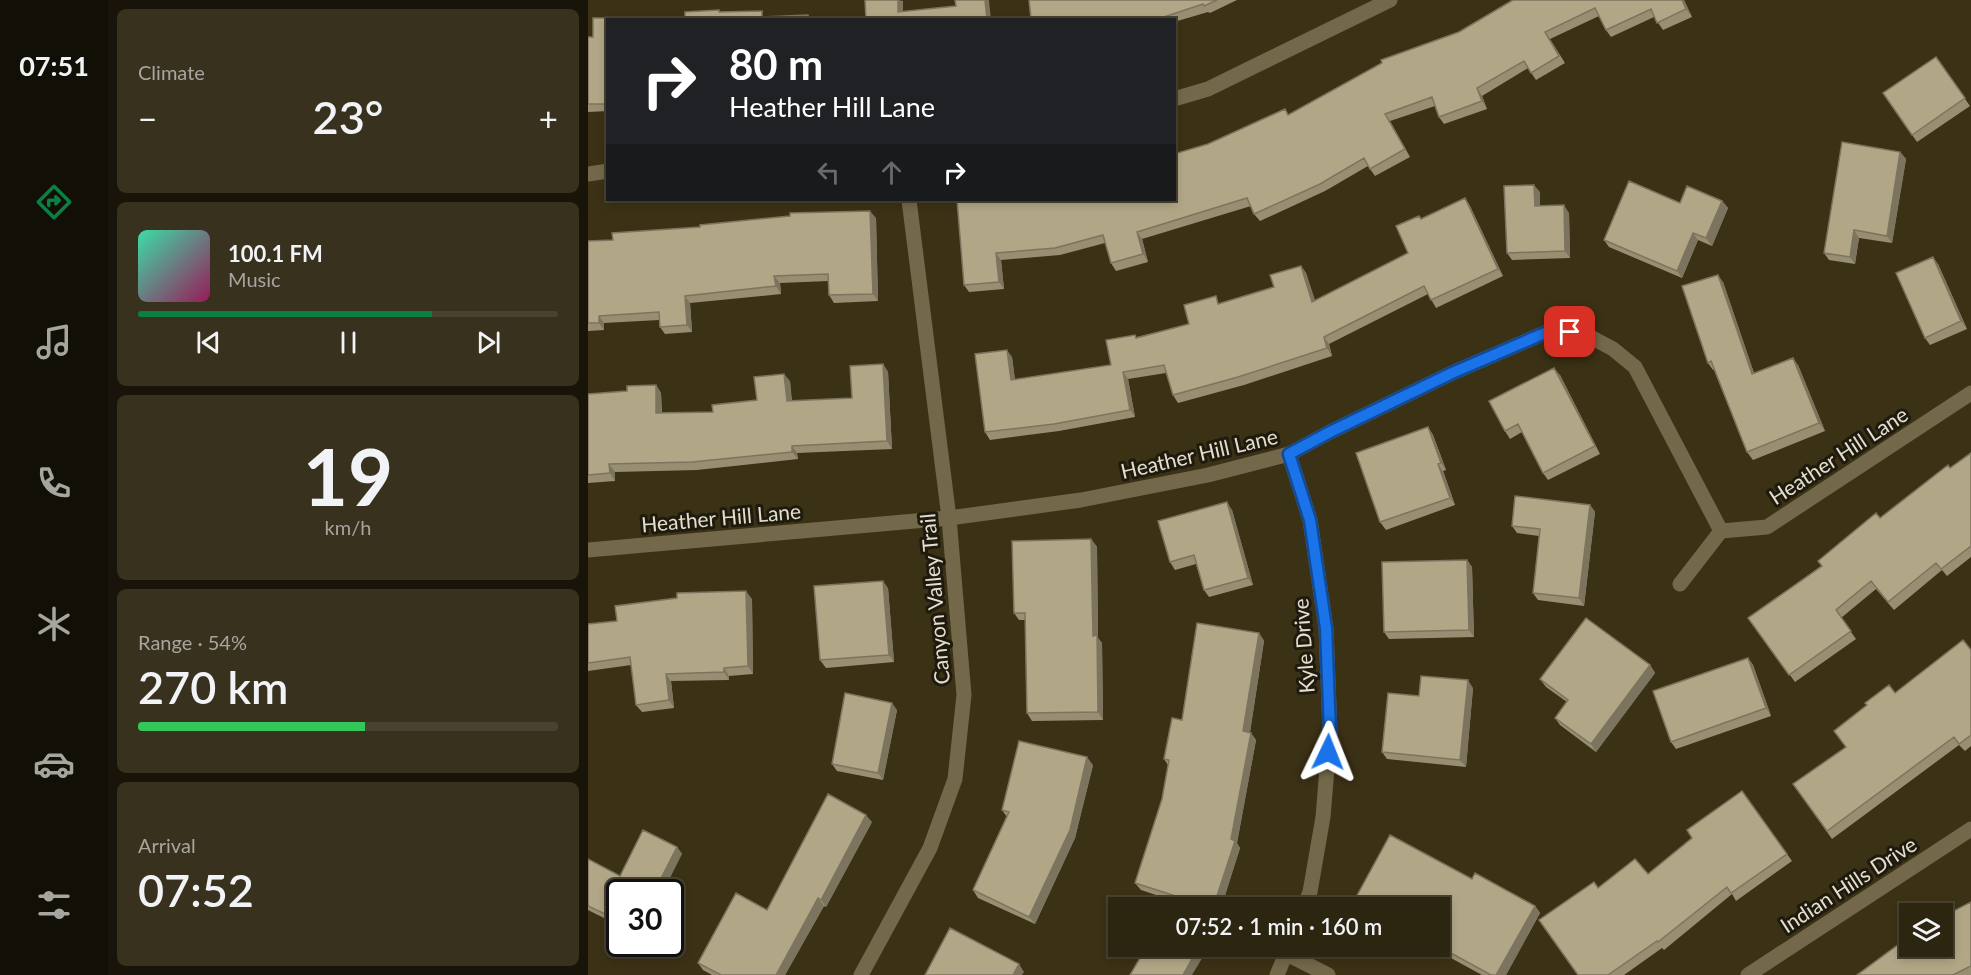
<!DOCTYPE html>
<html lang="en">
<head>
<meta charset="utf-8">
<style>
	:root { --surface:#2c2510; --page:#38311e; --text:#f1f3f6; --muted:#a6a59f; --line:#484230; --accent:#0b8043 }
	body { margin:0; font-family:Lato,sans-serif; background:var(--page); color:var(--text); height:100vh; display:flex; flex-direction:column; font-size:22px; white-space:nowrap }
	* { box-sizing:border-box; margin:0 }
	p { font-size:20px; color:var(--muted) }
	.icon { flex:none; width:33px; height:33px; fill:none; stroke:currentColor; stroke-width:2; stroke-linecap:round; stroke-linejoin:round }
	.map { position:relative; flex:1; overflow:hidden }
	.panel { display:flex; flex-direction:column; gap:9px; padding:9px; background:#181409; width:480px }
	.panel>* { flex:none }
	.guide { position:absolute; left:18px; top:18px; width:570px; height:183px; border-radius:0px; box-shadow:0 3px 9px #0003,0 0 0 2px var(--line); background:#202124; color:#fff; overflow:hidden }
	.fabs { position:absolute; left:1311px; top:903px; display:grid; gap:12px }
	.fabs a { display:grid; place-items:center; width:54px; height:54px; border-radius:0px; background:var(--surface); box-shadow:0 3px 9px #0003,0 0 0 2px var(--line); font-size:30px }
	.speed { position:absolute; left:18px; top:879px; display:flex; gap:12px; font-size:30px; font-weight:700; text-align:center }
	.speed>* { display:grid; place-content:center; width:78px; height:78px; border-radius:50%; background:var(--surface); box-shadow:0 3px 9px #0003,0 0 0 2px var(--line); line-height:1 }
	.speed .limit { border:3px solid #111; border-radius:9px; background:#fff; color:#111 }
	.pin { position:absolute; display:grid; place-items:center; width:51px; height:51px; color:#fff; margin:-26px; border-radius:12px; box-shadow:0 3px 9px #0006 }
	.me { position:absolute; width:66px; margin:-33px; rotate:2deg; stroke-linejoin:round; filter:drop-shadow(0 0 4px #0008) }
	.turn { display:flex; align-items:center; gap:21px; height:126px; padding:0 24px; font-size:27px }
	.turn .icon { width:78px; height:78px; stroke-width:2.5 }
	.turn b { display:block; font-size:42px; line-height:51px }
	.lanes { display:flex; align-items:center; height:57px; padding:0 24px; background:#0003; justify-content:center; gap:30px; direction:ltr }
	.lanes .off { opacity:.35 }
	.big { font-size:45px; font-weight:600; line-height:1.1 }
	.panel .card { flex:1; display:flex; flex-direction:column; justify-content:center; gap:9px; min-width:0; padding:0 21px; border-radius:9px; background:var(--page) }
	.panel .dial { align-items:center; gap:0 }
	.dial b { font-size:78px; line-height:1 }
	.song { display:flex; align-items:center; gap:18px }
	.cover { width:72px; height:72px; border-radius:9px; background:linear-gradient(135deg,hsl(160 70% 55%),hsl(330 70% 35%)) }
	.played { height:6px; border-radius:3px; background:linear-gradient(90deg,var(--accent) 70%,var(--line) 70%) }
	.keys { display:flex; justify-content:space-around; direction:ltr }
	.heat { display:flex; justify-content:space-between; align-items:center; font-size:33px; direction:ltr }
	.charge { height:9px; border-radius:4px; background:linear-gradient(90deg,#34c759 54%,var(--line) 0) }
	.trip { position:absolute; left:520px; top:897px; width:342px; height:60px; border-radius:0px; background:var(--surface); box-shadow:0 3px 9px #0003,0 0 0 2px var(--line); font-weight:600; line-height:60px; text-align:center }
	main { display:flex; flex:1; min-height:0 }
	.menu { display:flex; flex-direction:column; width:108px; justify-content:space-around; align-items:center; background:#120f06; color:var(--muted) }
	.menu .icon { width:42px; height:42px }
	.menu .on { color:var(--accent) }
	.menu b { font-size:27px; color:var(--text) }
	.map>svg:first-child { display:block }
</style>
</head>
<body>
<main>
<nav class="menu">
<b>07:51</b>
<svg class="icon on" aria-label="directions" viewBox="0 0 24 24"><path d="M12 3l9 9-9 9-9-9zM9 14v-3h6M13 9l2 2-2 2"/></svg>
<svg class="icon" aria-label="music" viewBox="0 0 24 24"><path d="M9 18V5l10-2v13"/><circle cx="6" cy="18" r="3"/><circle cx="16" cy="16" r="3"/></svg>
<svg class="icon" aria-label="phone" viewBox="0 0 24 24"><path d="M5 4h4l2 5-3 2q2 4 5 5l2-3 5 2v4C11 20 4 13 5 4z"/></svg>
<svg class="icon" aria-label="climate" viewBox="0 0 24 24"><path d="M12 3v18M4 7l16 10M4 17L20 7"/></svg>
<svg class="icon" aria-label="car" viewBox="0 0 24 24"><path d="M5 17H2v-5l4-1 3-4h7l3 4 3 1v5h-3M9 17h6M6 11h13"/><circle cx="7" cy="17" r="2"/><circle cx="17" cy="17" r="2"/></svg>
<svg class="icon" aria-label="filters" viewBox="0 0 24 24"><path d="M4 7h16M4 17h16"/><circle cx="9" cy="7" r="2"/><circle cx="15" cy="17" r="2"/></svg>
</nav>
<section class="panel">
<div class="card"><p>Climate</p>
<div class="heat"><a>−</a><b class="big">23°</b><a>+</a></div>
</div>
<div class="card">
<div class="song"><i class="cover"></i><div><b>100.1 FM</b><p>Music</p></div></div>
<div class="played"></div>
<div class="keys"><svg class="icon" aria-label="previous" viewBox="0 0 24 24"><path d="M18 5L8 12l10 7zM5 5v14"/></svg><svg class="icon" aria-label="pause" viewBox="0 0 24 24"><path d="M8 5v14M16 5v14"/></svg><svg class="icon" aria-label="next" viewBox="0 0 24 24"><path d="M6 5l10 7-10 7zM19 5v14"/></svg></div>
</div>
<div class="card dial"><b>19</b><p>km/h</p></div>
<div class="card"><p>Range · 54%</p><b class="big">270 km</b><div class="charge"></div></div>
<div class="card"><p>Arrival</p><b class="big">07:52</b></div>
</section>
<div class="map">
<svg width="1383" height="975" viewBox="0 0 1383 975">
	<rect width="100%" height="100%" fill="#3b3115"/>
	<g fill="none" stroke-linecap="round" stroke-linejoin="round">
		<path stroke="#736849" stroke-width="15" d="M586 99 620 89 802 0
			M0 174 20 171
			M701 454 722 520 738 628 742 732 735 817 722 892 716 908
			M0 550 361 518 493 500 620 475 701 454 742 432 864 373 966 329 997 334 1025 349 1047 367 1133 531
			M1092 584 1133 531 1179 527 1383 393
			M699 954 740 975
			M273 975 342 848 367 779 376 695 361 518 321 200
			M689 975 701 946
			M1160 975 1383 829"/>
	</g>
	<path fill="#988f73" d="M441 0H649L622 13 620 12 586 22V20H438L443 19Z
		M925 0H1096L1104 17 1075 30 1066 17 1023 37 1018 30 1011 16 962 39 977 63 948 80 940 68 894 96 899 109 856 124 851 117 847 106 802 121 822 157 787 176 780 166 737 191 672 221 666 214 663 206 554 239 560 262 528 271 523 263 517 243 472 255 413 260 416 289 381 292 376 285 369 200H586L620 144 701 114 871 32Z
		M5 18H43L44 20H20V111L0 112V37H5Z
		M1348 57 1382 106 1329 142 1295 93Z
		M1312 152 1318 159 1304 243 1271 238 1267 264 1241 260 1236 253Z
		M952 192V206L981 213 982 258 924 260 919 253Z
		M877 198 882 206 915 276 848 308 840 294 741 344 744 356 656 385 590 403 585 395 578 373 540 379 547 417 471 431 402 440 397 432 424 357 427 380 523 365 549 337 601 324 633 303 686 287 713 266 718 273 727 301 820 253 834 219Z
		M1134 201 1140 208 1124 246 1110 240 1094 278 1021 247 1016 240 1092 203Z
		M288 218 290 301 246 303 241 295 240 281 192 283 193 294 102 303 104 332 77 334 72 327 71 320 16 323V330L0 331V241L25 240Z
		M1350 264 1379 329 1342 345 1337 338Z
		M1135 282 1166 373 1210 365 1237 431 1165 460 1159 452 1126 370H1125L1120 363Z
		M295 364 300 372 304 449 209 453 210 459 109 470 27 472V481L0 483V394L39 391 68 385 73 393 74 413 125 412 169 400 202 381 204 401 264 398Z
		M972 375 1012 454 960 480 955 473 934 432 922 439 917 431Z
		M840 427 845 435 858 470 855 471 867 505 798 530 792 522Z
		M1383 453V557L1359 576 1354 570 1306 610 1288 589 1253 618 1268 639 1207 682 1160 618 1233 566 1292 518Z
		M1002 505 1007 512 996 606 950 600 945 593 951 536 929 533 924 526Z
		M644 510 665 585 621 597 616 590 608 564 587 570 582 562Z
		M503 539 509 547 510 638 514 643 515 720 444 721 439 713 437 620H431L426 613Z
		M879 560 884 567 886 637 801 639 796 632Z
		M300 588 306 662 238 668 232 660Z
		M164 599 165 674 141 676V680L83 681 86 708 54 712 48 705 43 665 0 671V624L29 621Z
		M671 633 676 641 662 732 668 740 649 843 652 848 633 908H607L553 890 547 883 574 799 580 765 576 759 594 720Z
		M1383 650V746L1377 751 1371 745 1244 839 1205 784 1258 747 1307 693Z
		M1160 658 1165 665 1183 716 1088 749 1083 742Z
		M1062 665 1067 673 1008 752 972 725 967 718 979 702 958 687 952 679Z
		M885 688 878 767 799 759 794 752Z
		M309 710 295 780 249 771 244 764Z
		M505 765 487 838 447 924 390 898 385 890 419 817 414 810Z
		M1154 791 1204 861 1148 901 1144 894 1076 950 1074 948 1036 975H990L1010 888 1060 874 1104 838Z
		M284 822 238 907 236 906 197 975H124L115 970 110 963 179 910Z
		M89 847 94 854 32 892V926L0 910V859L32 876Z
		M766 901 947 906 952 913 918 975H894L841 946H852V908H771Z
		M1383 902V975H1269Z"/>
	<path fill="#7c745e" d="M310 0 315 1V19L310 12Z
		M397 0H401L403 20H399Z
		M1094 0H1096L1104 17 1098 9Z
		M889 88 894 96 899 109 894 101Z
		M797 114 802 121 822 157 817 149Z
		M1312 152 1318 159 1304 243 1299 236Z
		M946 185 952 192V214L947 206Z
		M877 198 882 206 915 276 910 269Z
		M1134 201 1140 208 1124 246 1118 238Z
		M976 205 981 213 982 258 977 251Z
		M282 211 288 218 290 301 285 294Z
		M1266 230 1271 238 1267 264 1262 257Z
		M549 232 554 239 560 262 555 254Z
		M1105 233 1110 240 1094 278 1089 271Z
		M408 253 413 260 416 289 411 282Z
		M1345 257 1350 264 1379 329 1373 321Z
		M713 266 718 273 730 309 724 302Z
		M1130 275 1135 282 1169 382 1164 374Z
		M186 276 192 283 193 294 188 286Z
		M97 296 102 303 104 332 99 325Z
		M11 316 16 323V330L11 323Z
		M736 337 741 344 744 356 739 348Z
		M419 350 424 357 428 388 423 380Z
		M1205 358 1210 365 1237 431 1231 423Z
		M295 364 300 372 304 449 299 441Z
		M966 368 972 375 1012 454 1007 446Z
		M535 372 540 379 547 417 542 410Z
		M196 374 202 381 204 409 199 401Z
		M68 385 73 393 74 420 68 413Z
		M840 427 845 435 858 470 853 463Z
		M204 446 209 453 210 459 204 452Z
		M21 464 27 472V481L22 473Z
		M850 464 855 471 867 505 862 498Z
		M639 502 644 510 665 585 660 578Z
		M1002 505 1007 512 996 606 991 598Z
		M503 539 509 547 510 638 514 643 515 720 510 712 505 636Z
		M879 560 884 567 886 637 881 630Z
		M295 581 300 588 306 662 301 655Z
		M158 591 164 599 165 674 160 666Z
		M671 633 676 641 661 739 655 731Z
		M1160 658 1165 665 1183 716 1178 708Z
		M1062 665 1067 673 1008 752 1003 744Z
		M136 668 141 676V680L136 672Z
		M78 674 83 681 86 708 81 700Z
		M880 680 885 688 878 767 872 760Z
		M304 703 309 710 295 780 290 773Z
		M663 733 668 740 649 843 652 848 633 908H625L643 839Z
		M499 757 505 765 487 838 447 924 441 917Z
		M278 815 284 822 238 907 233 900Z
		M89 847 94 854 75 892H66Z
		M230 898 236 906 197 975H188Z
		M947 906 952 913 918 975H908Z
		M610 948 616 955 604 975H595Z
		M431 964 436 972 434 975H425Z"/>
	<path fill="#b1a686" stroke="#7c745e" stroke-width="1.5" d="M277 0H310V12L368 6 367 0H397L399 20H278Z
		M441 0H629L616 6 615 4 567 20H438L443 19Z
		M925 0H1094L1098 9 1069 23 1063 9 1018 30 1007 8 957 32 971 56 943 73 936 61 889 88 894 101 851 117 844 97 797 114 817 149 782 169 776 158 732 184 666 214 659 198 549 232 555 254 523 263 515 235 467 248 408 253 411 282 376 285 369 200H586V154L620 144 697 109 700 115 794 63 793 60 871 32Z
		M131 10V12L174 11V17L220 15 221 20H97V12Z
		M5 18H43V20H20V104H0V37H5Z
		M1348 57 1377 98 1324 135 1295 93Z
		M1254 142 1312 152 1299 236 1266 230 1262 257 1236 253Z
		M1041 181 1092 203 1099 186 1134 201 1118 238 1105 233 1089 271 1016 240Z
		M946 185 947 206 976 205 977 251 919 253 916 186Z
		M877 198 910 269 843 300 836 286 736 337 739 348 650 377 585 395 576 365 535 372 542 410 466 424 397 432 387 354 419 350 423 380 523 365 518 340 547 335 548 338 601 324 596 305 628 296 630 304 686 287 682 275 713 266 724 302 820 253 808 226 831 216 833 219Z
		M282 211 285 294 241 295 240 274 186 276 188 286 97 296 99 325 72 327 71 312 11 316V323H0V241L25 240 24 233 112 227V225L202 216V213Z
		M1345 257 1373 321 1337 338 1308 273Z
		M1130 275 1164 374 1205 358 1231 423 1159 452 1123 361 1120 363 1094 286Z
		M295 364 299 441 204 446V452L104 462 21 464 22 473 0 475V394L39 391V386L68 385V413L125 412 124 405 169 400 166 377 196 374 199 401 264 398 262 366Z
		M966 368 1007 446 955 473 930 424 917 431 901 401Z
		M840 427 853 463 850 464 862 498 792 522 768 453Z
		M1383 453V546L1353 569 1348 563 1300 602 1283 581 1248 610 1263 631 1201 675 1160 618 1234 566 1230 561 1288 513 1292 518 1360 465 1362 468Z
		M927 496 1002 505 991 598 945 593 952 529 924 526Z
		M639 502 660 578 616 590 606 555 582 562 570 521Z
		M503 539 505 636 509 635 510 712 439 713 437 613H426L424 541Z
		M879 560 881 630 796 632 794 562Z
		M295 581 301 655 232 660 226 586Z
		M158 591 160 666 136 668V672L78 674 81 700 48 705 42 657 0 663V624L29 621 27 606 89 598V593Z
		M998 618 1062 665 1003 744 967 718 980 700 952 679Z
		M609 623 671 633 655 731 663 733 643 839 647 841 625 908 547 883 574 799 581 760 576 759 584 718 594 720Z
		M1375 640 1383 650V735L1371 744 1366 737 1239 831 1205 784 1258 747 1246 731 1279 705 1277 703 1301 685 1307 693Z
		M1160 658 1178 708 1083 742 1065 691Z
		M833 676 880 680 872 760 794 752 800 693 831 696Z
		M257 693 304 703 290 773 244 764Z
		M431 741 499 757 482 830 441 917 385 890 421 812 414 810Z
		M1154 791 1199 854 1143 893 1139 887 1070 942 1069 941 1020 975H990L951 920 1006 882 1010 888 1047 859 1060 874 1104 838 1099 830Z
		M240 794 278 815 233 900 230 898 188 975H133L110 963 148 893 179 910Z
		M55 830 89 847 66 892H32V921L0 906V859L32 876Z
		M802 835 884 879 887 873 947 906 908 975H903L850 946H852V908H778L766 901Z
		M1383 902V966L1365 975H1269L1322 936V946H1354V917Z
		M362 928 431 964 425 975H337Z
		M559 946H608L610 948 595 975H542Z"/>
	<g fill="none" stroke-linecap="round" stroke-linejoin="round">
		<g stroke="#114b97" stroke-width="15">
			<path id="route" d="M740 752 742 732 738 628 722 520 701 454 742 432 864 373 966 329 982 332"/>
		</g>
		<use href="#route" stroke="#1a73e8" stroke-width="10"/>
	</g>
	<g text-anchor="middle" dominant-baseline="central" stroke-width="6" stroke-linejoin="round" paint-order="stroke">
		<g font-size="21" fill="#e4dece" stroke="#1e1a0d">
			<text transform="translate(611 453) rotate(-13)">Heather Hill Lane</text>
			<text transform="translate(1250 455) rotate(-33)">Heather Hill Lane</text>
			<text transform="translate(133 517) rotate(-5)">Heather Hill Lane</text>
			<text transform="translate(346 599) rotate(-95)">Canyon Valley Trail</text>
			<text transform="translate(715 646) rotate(-94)">Kyle Drive</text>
			<text transform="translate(1260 884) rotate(-33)">Indian Hills Drive</text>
		</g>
	</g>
</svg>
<div class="fabs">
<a><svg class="icon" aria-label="layers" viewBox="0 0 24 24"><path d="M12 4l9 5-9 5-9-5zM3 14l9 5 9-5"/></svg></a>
</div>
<div class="speed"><div class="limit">30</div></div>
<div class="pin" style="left:982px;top:332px;background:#d93025"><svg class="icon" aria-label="arrive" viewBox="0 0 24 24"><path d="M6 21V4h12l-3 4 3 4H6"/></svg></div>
<svg class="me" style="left:740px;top:752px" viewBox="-20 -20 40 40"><path d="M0-17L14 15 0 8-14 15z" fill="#1a73e8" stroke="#fff" stroke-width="4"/></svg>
<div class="trip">07:52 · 1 min · 160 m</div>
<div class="guide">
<div class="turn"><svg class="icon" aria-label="right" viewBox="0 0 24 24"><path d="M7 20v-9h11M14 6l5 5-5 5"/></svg><div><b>80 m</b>Heather Hill Lane</div></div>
<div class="lanes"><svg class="icon off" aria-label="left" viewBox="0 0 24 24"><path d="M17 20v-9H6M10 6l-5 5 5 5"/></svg><svg class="icon off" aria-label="ahead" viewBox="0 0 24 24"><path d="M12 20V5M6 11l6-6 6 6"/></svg><svg class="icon" aria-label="right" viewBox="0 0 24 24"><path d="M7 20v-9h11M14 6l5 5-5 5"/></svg></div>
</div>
</div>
</main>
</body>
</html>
